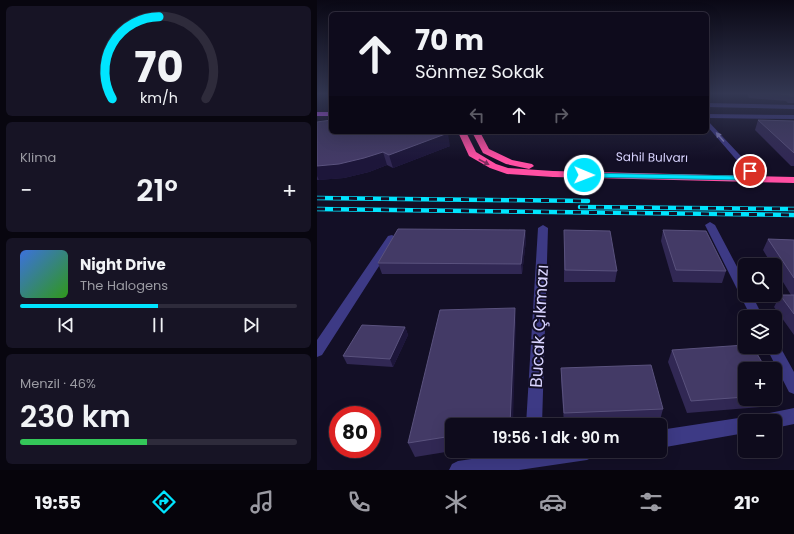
<!DOCTYPE html>
<html lang="tr">
<head>
<meta charset="utf-8">
<style>
	:root { --surface:#0e0b1c; --page:#171425; --text:#f1f3f6; --muted:#9b9ba3; --line:#2e2b3b; --accent:#00e5ff }
	body { margin:0; font-family:Poppins,sans-serif; background:var(--page); color:var(--text); height:100vh; display:flex; flex-direction:column; font-size:15px; white-space:nowrap }
	* { box-sizing:border-box; margin:0 }
	p { font-size:13px; color:var(--muted) }
	.icon { flex:none; width:22px; height:22px; fill:none; stroke:currentColor; stroke-width:2; stroke-linecap:round; stroke-linejoin:round }
	.map { position:relative; flex:1; overflow:hidden }
	.side { display:flex; flex-direction:column; gap:6px; padding:6px; background:#08060f; width:317px }
	.side>* { flex:none }
	.hud { position:absolute; left:12px; top:12px; width:380px; height:122px; border-radius:6px; box-shadow:0 4px 16px #0002,0 0 0 1px var(--line); background:#0e0b1c; color:var(--text); overflow:hidden }
	.fabs { position:absolute; left:421px; top:258px; display:grid; gap:8px }
	.fabs a { display:grid; place-items:center; width:44px; height:44px; border-radius:6px; background:var(--surface); box-shadow:0 4px 16px #0002,0 0 0 1px var(--line); font-size:20px }
	.speed { position:absolute; left:12px; top:406px; display:flex; gap:8px; font-size:20px; font-weight:700; text-align:center }
	.speed>* { display:grid; place-content:center; width:52px; height:52px; border-radius:50%; background:var(--surface); box-shadow:0 4px 16px #0002,0 0 0 1px var(--line); line-height:1 }
	.speed .limit { border:6px solid #d22; background:#fff; color:#111 }
	.pin { position:absolute; display:grid; place-items:center; width:34px; height:34px; color:#fff; margin:-17px; border:2px solid #fff; border-radius:50%; box-shadow:0 1px 4px #0007 }
	.me { position:absolute; width:44px; margin:-22px; rotate:91deg; stroke-linejoin:round; filter:drop-shadow(0 0 3px #0008) }
	.turn { display:flex; align-items:center; gap:14px; height:84px; padding:0 20px; font-size:18px }
	.turn .icon { width:52px; height:52px; stroke-width:2.5 }
	.turn b { display:block; font-size:28px; line-height:34px }
	.lanes { display:flex; align-items:center; height:38px; padding:0 20px; background:#0003; justify-content:center; gap:20px; direction:ltr }
	.lanes .off { opacity:.35 }
	.big { font-size:30px; font-weight:600; line-height:1.1 }
	.side .card { flex:1; display:flex; flex-direction:column; justify-content:center; gap:6px; min-width:0; padding:0 14px; border-radius:6px; background:var(--page) }
	.side .dial { align-items:center; gap:0 }
	.dial svg { height:104px; overflow:visible; fill:none; stroke:var(--line); stroke-width:7; stroke-linecap:round; text-anchor:middle }
	.dial text { fill:var(--text); stroke:none }
	.song { display:flex; align-items:center; gap:12px }
	.cover { width:48px; height:48px; border-radius:6px; background:linear-gradient(135deg,hsl(220 70% 55%),hsl(110 70% 35%)) }
	.played { height:4px; border-radius:2px; background:linear-gradient(90deg,var(--accent) 50%,var(--line) 50%) }
	.keys { display:flex; justify-content:space-around; direction:ltr }
	.heat { display:flex; justify-content:space-between; align-items:center; font-size:22px; direction:ltr }
	.charge { height:6px; border-radius:3px; background:linear-gradient(90deg,#34c759 46%,var(--line) 0) }
	.trip { position:absolute; left:128px; top:418px; width:222px; height:40px; border-radius:6px; background:var(--surface); box-shadow:0 4px 16px #0002,0 0 0 1px var(--line); font-weight:600; line-height:40px; text-align:center }
	.dock { display:flex; height:64px; justify-content:space-around; align-items:center; background:#06040b; color:var(--muted) }
	.dock .icon { width:28px; height:28px }
	.dock .selected { color:var(--accent) }
	.dock b { font-size:18px; color:var(--text) }
	main { display:flex; flex:1; min-height:0 }
	.map>svg:first-child { display:block }
</style>
</head>
<body>
<main>
<section class="side">
<div class="card dial"><svg viewBox="0 0 100 80">
<path d="M14 69A42 42 0 1 1 86 69"/>
<path d="M14 69A42 42 0 0 1 50 6" stroke="#00e5ff"/>
<text x="50" y="56" font-size="32" font-weight="700">70</text>
<text x="50" y="72" font-size="11">km/h</text>
</svg></div>
<div class="card"><p>Klima</p>
<div class="heat"><a>−</a><b class="big">21°</b><a>+</a></div>
</div>
<div class="card">
<div class="song"><i class="cover"></i><div><b>Night Drive</b><p>The Halogens</p></div></div>
<div class="played"></div>
<div class="keys"><svg class="icon" aria-label="previous" viewBox="0 0 24 24"><path d="M18 5L8 12l10 7zM5 5v14"/></svg><svg class="icon" aria-label="pause" viewBox="0 0 24 24"><path d="M8 5v14M16 5v14"/></svg><svg class="icon" aria-label="next" viewBox="0 0 24 24"><path d="M6 5l10 7-10 7zM19 5v14"/></svg></div>
</div>
<div class="card"><p>Menzil · 46%</p><b class="big">230 km</b><div class="charge"></div></div>
</section>
<div class="map">
<svg width="477" height="470" viewBox="0 0 477 470">
	<rect width="100%" height="100%" fill="#130f26"/>
	<g fill="none" stroke-linecap="round" stroke-linejoin="round">
		<path fill="#3d3a85" fill-rule="evenodd" d="M390 103 477 105V109L390 107Z
			M390 114 477 115V119L390 118Z
			M390 120 436 169 437 174 433 179 417 180V176L428 175 429 171 390 126Z
			M393 222 398 225 428 282V295H435L446 317H434L388 225Z
			M226 225 231 228 225 425H209L221 228Z
			M75 235 80 238 5 355 0 357V340L71 236Z
			M458 342 461 343 477 372V394L472 392 449 347H458Z
			M477 408V424L458 428V421H441L443 415Z
			M428 417 435 421H428V433L343 448V430Z
			M209 451H279L276 457 270 460 202 470H132L135 464 141 461Z"/>
		<path fill="#c25bff" fill-rule="evenodd" d="M0 112H14V116H0Z"/>
		<path fill="#ff4fa3" fill-rule="evenodd" d="M141 132H149L159 152 179 164 191 168 236 171 477 177V183L236 177 190 174 173 168 152 156Z
			M155 132H163L172 149 195 160 215 164 217 166 212 169 189 164 166 153Z"/>
		<g stroke="#00e5ff" stroke-width="4.5">
			<path id="rail" d="M0 198 271 201
				M263 207 477 209
				M0 209 477 215"/>
		</g>
		<use href="#rail" stroke="#130f26" stroke-width="3" stroke-dasharray="8" stroke-linecap="butt"/>
	</g>
	<path fill="#312854" d="M430 94H477V103H471L469 101 432 98Z
		M441 120 477 121V166H474L438 130Z
		M0 122 133 146 76 168 70 165 52 172 27 178 0 180Z
		M208 230 209 240 205 274H65L61 263Z
		M346 230 409 271 405 283 356 282 344 241Z
		M451 239 477 240V335L457 307 463 295H474L458 269V265H455L446 250Z
		M247 241 300 271 298 282H247Z
		M199 323 135 425V451L98 457 91 443Z
		M88 327 91 335 76 367 30 364 26 356Z
		M355 350 428 369V399H458V384L464 395 457 406 370 413 351 362Z
		M244 368 346 409 343 420 247 424 244 380Z"/>
	<path fill="#1d163a" d="M131 133 133 146 76 168 72 155Z
		M66 152 70 165 52 172 27 178 2 180 0 176V166Z
		M208 230 209 240 205 274 204 264Z
		M198 308 199 323 196 425H193Z
		M88 327 91 335 76 367 73 359Z"/>
	<path fill="#433a66" stroke="#5a527e" d="M464 94H477V96H473L472 94Z
		M14 120V132H128L131 133 72 155 66 152 47 158 22 164 0 166V122Z
		M441 120 477 121V153Z
		M81 229 208 230 204 264 61 263Z
		M247 230 293 231 300 271 248 270Z
		M346 230 389 231 409 271 359 270Z
		M451 239 477 240V278Z
		M463 295H477V314Z
		M198 308 193 425H135V436L91 443 123 310Z
		M45 325 88 327 73 359 26 356Z
		M428 345V347H436L449 369H428V397L374 401 355 350Z
		M334 365 346 409 247 413 244 368Z
		M458 384 464 395H458Z"/>
	<defs><path id="oneway-solid" d="M-6-.8H1V-3.2L6.5 0L1 3.2V.8H-6Z"/></defs>
	<use fill="#837fbc" href="#oneway-solid" transform="translate(403 137) rotate(-131)"/>
	<use fill="#7d2c5e" href="#oneway-solid" transform="translate(167 162) rotate(28)"/>
	<linearGradient id="sky" x2="0" y2="1"><stop stop-color="#0a0815"/><stop offset="0.59" stop-color="#333752"/><stop offset="1" stop-color="#333752" stop-opacity="0"/></linearGradient>
	<rect width="477" height="159" fill="url(#sky)"/>
	<path fill="#00e5ff" stroke="#0095a6" d="M433 169 435 170 437 174 426 180 267 177 264 175 267 173 425 176Z"/>
	<g text-anchor="middle" dominant-baseline="central" stroke-width="4" stroke-linejoin="round" paint-order="stroke">
		<g font-size="12" fill="#d9d4ff" stroke="#130f26">
			<text transform="translate(335 157) rotate(1)">Sahil Bulvarı</text>
		</g>
		<g font-size="17" fill="#d9d4ff" stroke="#130f26">
			<text transform="translate(222 326) rotate(-87)">Bucak Çıkmazı</text>
		</g>
	</g>
</svg>
<div class="fabs">
<a><svg class="icon" aria-label="search" viewBox="0 0 24 24"><circle cx="10" cy="10" r="6"/><path d="M15 15l6 6"/></svg></a>
<a><svg class="icon" aria-label="layers" viewBox="0 0 24 24"><path d="M12 4l9 5-9 5-9-5zM3 14l9 5 9-5"/></svg></a>
<a>+</a>
<a>−</a>
</div>
<div class="speed"><div class="limit">80</div></div>
<div class="pin" style="left:433px;top:171px;background:#d93025"><svg class="icon" aria-label="arrive" viewBox="0 0 24 24"><path d="M6 21V4h12l-3 4 3 4H6"/></svg></div>
<svg class="me" style="left:267px;top:175px" viewBox="-20 -20 40 40"><circle r="17" fill="#00e5ff" stroke="#fff" stroke-width="3"/><path d="M0-11L8 9 0 5-8 9z" fill="#fff"/></svg>
<div class="trip">19:56 · 1 dk · 90 m</div>
<div class="hud">
<div class="turn"><svg class="icon" aria-label="ahead" viewBox="0 0 24 24"><path d="M12 20V5M6 11l6-6 6 6"/></svg><div><b>70 m</b>Sönmez Sokak</div></div>
<div class="lanes"><svg class="icon off" aria-label="left" viewBox="0 0 24 24"><path d="M17 20v-9H6M10 6l-5 5 5 5"/></svg><svg class="icon" aria-label="ahead" viewBox="0 0 24 24"><path d="M12 20V5M6 11l6-6 6 6"/></svg><svg class="icon off" aria-label="right" viewBox="0 0 24 24"><path d="M7 20v-9h11M14 6l5 5-5 5"/></svg></div>
</div>
</div>
</main>
<nav class="dock">
<b>19:55</b>
<svg class="icon selected" aria-label="directions" viewBox="0 0 24 24"><path d="M12 3l9 9-9 9-9-9zM9 14v-3h6M13 9l2 2-2 2"/></svg>
<svg class="icon" aria-label="music" viewBox="0 0 24 24"><path d="M9 18V5l10-2v13"/><circle cx="6" cy="18" r="3"/><circle cx="16" cy="16" r="3"/></svg>
<svg class="icon" aria-label="phone" viewBox="0 0 24 24"><path d="M5 4h4l2 5-3 2q2 4 5 5l2-3 5 2v4C11 20 4 13 5 4z"/></svg>
<svg class="icon" aria-label="climate" viewBox="0 0 24 24"><path d="M12 3v18M4 7l16 10M4 17L20 7"/></svg>
<svg class="icon" aria-label="car" viewBox="0 0 24 24"><path d="M5 17H2v-5l4-1 3-4h7l3 4 3 1v5h-3M9 17h6M6 11h13"/><circle cx="7" cy="17" r="2"/><circle cx="17" cy="17" r="2"/></svg>
<svg class="icon" aria-label="filters" viewBox="0 0 24 24"><path d="M4 7h16M4 17h16"/><circle cx="9" cy="7" r="2"/><circle cx="15" cy="17" r="2"/></svg>
<b>21°</b>
</nav>
</body>
</html>
